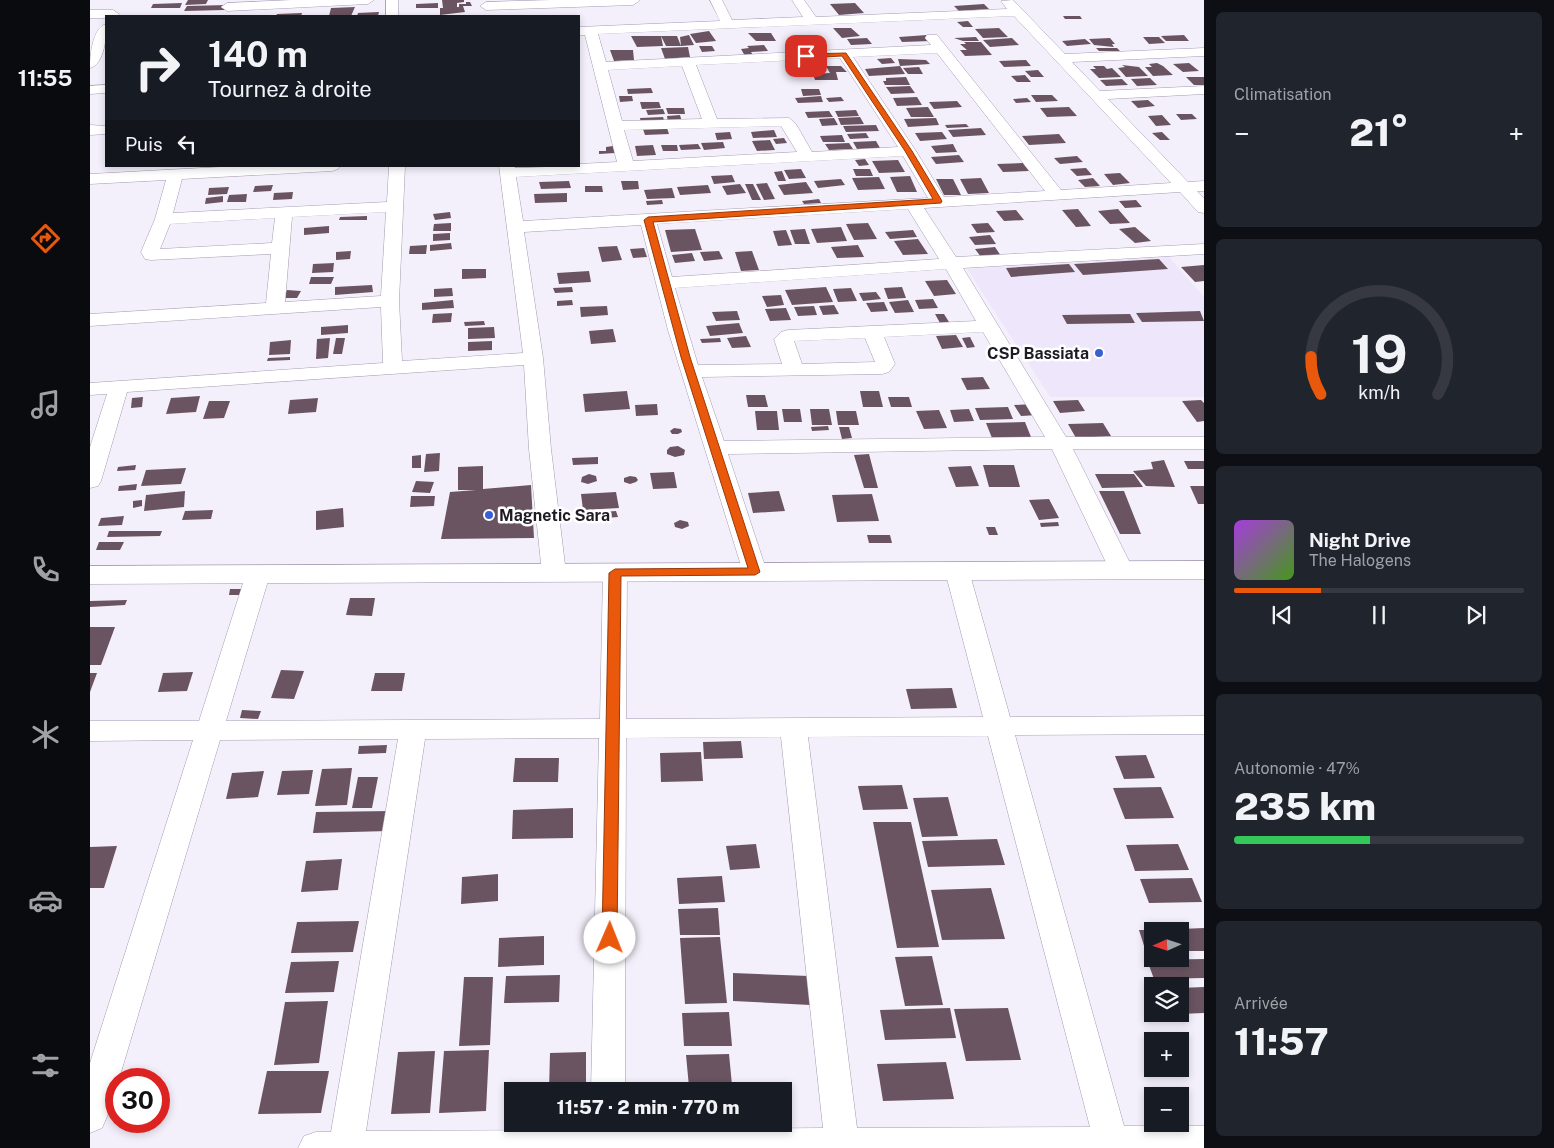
<!DOCTYPE html>
<html lang="fr">
<head>
<meta charset="utf-8">
<style>
	:root { --surface:#171b24; --page:#20242c; --text:#f1f3f6; --muted:#9ea1a6; --line:#363941; --accent:#ea580c }
	body { margin:0; font-family:"Public Sans",sans-serif; background:var(--page); color:var(--text); height:100vh; display:flex; flex-direction:column; font-size:19px; white-space:nowrap }
	* { box-sizing:border-box; margin:0 }
	p { font-size:16px; color:var(--muted) }
	.icon { flex:none; width:28px; height:28px; fill:none; stroke:currentColor; stroke-width:2; stroke-linecap:round; stroke-linejoin:round }
	.map { position:relative; flex:1; overflow:hidden }
	.details { display:flex; flex-direction:column; gap:12px; padding:12px; background:#0d0f14; width:350px }
	.details>* { flex:none }
	.top-card { position:absolute; left:15px; top:15px; width:475px; height:152px; border-radius:0px; box-shadow:0 2px 8px #0003; background:#171b24; color:var(--text); overflow:hidden }
	.needle { width:32px; rotate:267deg }
	.buttons { position:absolute; left:1054px; top:922px; display:grid; gap:10px }
	.buttons a { display:grid; place-items:center; width:45px; height:45px; border-radius:0px; background:var(--surface); box-shadow:0 2px 8px #0003; font-size:25px }
	.speed { position:absolute; left:15px; top:1068px; display:flex; gap:10px; font-size:25px; font-weight:700; text-align:center }
	.speed>* { display:grid; place-content:center; width:65px; height:65px; border-radius:50%; background:var(--surface); box-shadow:0 2px 8px #0003; line-height:1 }
	.speed .limit { border:8px solid #d22; background:#fff; color:#111 }
	.pin { position:absolute; display:grid; place-items:center; width:42px; height:42px; color:#fff; margin:-21px; border-radius:10px; box-shadow:0 2px 8px #0006 }
	.me { position:absolute; width:55px; margin:-28px; rotate:1deg; stroke-linejoin:round; filter:drop-shadow(0 0 4px #0008) }
	.turn { display:flex; align-items:center; gap:18px; height:105px; padding:0 20px; font-size:22px }
	.turn .icon { width:65px; height:65px; stroke-width:2.5 }
	.turn b { display:block; font-size:35px; line-height:42px }
	.then { display:flex; align-items:center; height:48px; padding:0 20px; background:#0003; gap:10px; font-size:19px }
	.big { font-size:38px; font-weight:800; line-height:1.1 }
	.details .widget { flex:1; display:flex; flex-direction:column; justify-content:center; gap:8px; min-width:0; padding:0 18px; border-radius:8px; background:var(--page) }
	.details .dial { align-items:center; gap:0 }
	.dial svg { height:130px; overflow:visible; fill:none; stroke:var(--line); stroke-width:7; stroke-linecap:round; text-anchor:middle }
	.dial text { fill:var(--text); stroke:none }
	.song { display:flex; align-items:center; gap:15px }
	.cover { width:60px; height:60px; border-radius:8px; background:linear-gradient(135deg,hsl(280 70% 55%),hsl(100 70% 35%)) }
	.played { height:5px; border-radius:2px; background:linear-gradient(90deg,var(--accent) 30%,var(--line) 30%) }
	.keys { display:flex; justify-content:space-around; direction:ltr }
	.heat { display:flex; justify-content:space-between; align-items:center; font-size:28px; direction:ltr }
	.charge { height:8px; border-radius:4px; background:linear-gradient(90deg,#34c759 47%,var(--line) 0) }
	.trip { position:absolute; left:414px; top:1082px; width:288px; height:50px; border-radius:0px; background:var(--surface); box-shadow:0 2px 8px #0003; font-weight:800; line-height:50px; text-align:center }
	main { display:flex; flex:1; min-height:0 }
	.menu { display:flex; flex-direction:column; width:90px; justify-content:space-around; align-items:center; background:#090b0e; color:var(--muted) }
	.menu .icon { width:35px; height:35px }
	.menu .selected { color:var(--accent) }
	.menu b { font-size:22px; color:var(--text) }
	.map>svg:first-child { display:block }
</style>
</head>
<body>
<main>
<nav class="menu">
<b>11:55</b>
<svg class="icon selected" aria-label="directions" viewBox="0 0 24 24"><path d="M12 3l9 9-9 9-9-9zM9 14v-3h6M13 9l2 2-2 2"/></svg>
<svg class="icon" aria-label="music" viewBox="0 0 24 24"><path d="M9 18V5l10-2v13"/><circle cx="6" cy="18" r="3"/><circle cx="16" cy="16" r="3"/></svg>
<svg class="icon" aria-label="phone" viewBox="0 0 24 24"><path d="M5 4h4l2 5-3 2q2 4 5 5l2-3 5 2v4C11 20 4 13 5 4z"/></svg>
<svg class="icon" aria-label="climate" viewBox="0 0 24 24"><path d="M12 3v18M4 7l16 10M4 17L20 7"/></svg>
<svg class="icon" aria-label="car" viewBox="0 0 24 24"><path d="M5 17H2v-5l4-1 3-4h7l3 4 3 1v5h-3M9 17h6M6 11h13"/><circle cx="7" cy="17" r="2"/><circle cx="17" cy="17" r="2"/></svg>
<svg class="icon" aria-label="filters" viewBox="0 0 24 24"><path d="M4 7h16M4 17h16"/><circle cx="9" cy="7" r="2"/><circle cx="15" cy="17" r="2"/></svg>
</nav>
<div class="map">
<svg width="1114" height="1148" viewBox="0 0 1114 1148">
	<rect width="100%" height="100%" fill="#f4f0fb"/>
	<path fill="#eee6fa" d="M1079 257 1114 297V397H960L877 269Z"/>
	<path fill="#6b5461" d="M98 0H118L116 4 95 5Z
		M352 0H374V2L367 3V7H369V4H376V2H380L382 6H373L375 12 350 15V8H353Z
		M92 3 90 8H61L63 4Z
		M348 3V8H326V4Z
		M765 3 774 13 749 15 740 4Z
		M894 4 899 9 869 11 864 6Z
		M137 5 135 10 94 11 97 6Z
		M265 7 261 16H239L241 8Z
		M289 12 288 16H267L268 13Z
		M212 13 211 16H186L187 14Z
		M973 16H990L992 19H975Z
		M878 21 883 27H873L867 22Z
		M743 28H761L770 36 752 38Z
		M909 28 918 37 893 38 885 29Z
		M619 31 626 41 606 43 600 34Z
		M658 33H681L686 41H666Z
		M599 35 604 45 591 46H576L571 36 573 46 547 47 541 36H587L591 46 590 37Z
		M837 35 841 41 812 42 809 37Z
		M1094 35 1099 41H1076L1071 36Z
		M886 37 889 41H873L864 38Z
		M1053 37H1069L1075 43 1059 44Z
		M777 38 782 44 761 45 757 39Z
		M922 38 929 45 900 47 893 40Z
		M1020 38 1025 44H1022L1024 47 1004 45 999 39Z
		M995 39 1001 44 977 46 972 41Z
		M874 42H891L902 55 875 56 870 50H877L870 44H876Z
		M674 45 678 51 661 52 663 55 655 56 651 49 659 48 657 46Z
		M609 46H622L625 51 612 52Z
		M598 47 600 57 575 59 571 48Z
		M1006 48H1027L1030 51H1009Z
		M520 50H543L544 60 524 61Z
		M801 58 805 63 792 64 787 59Z
		M808 59 836 60 840 64 810 66Z
		M936 60 941 66 914 67 909 61Z
		M728 63 735 71 721 73 717 64Z
		M1067 63 1073 66 1083 75 1063 76 1055 67H1062L1059 64Z
		M1099 63 1109 71 1093 72 1083 64Z
		M1032 65 1049 67 1058 76 1036 77 1028 68 1035 67Z
		M736 66H751L757 72H746L748 80H725L723 74 740 73Z
		M810 66 815 74 779 76 775 69Z
		M1003 66H1014L1017 69 1022 68 1031 77 1009 78 1000 69H1006Z
		M829 67 833 74H818L813 68Z
		M948 70 954 77H941L935 71Z
		M935 75 941 82H927L921 76Z
		M816 77 820 85H795L793 81H796V78Z
		M1096 77H1114V85H1104Z
		M1060 78 1067 85 1047 86 1041 79Z
		M1032 79 1038 85 1016 86 1010 80Z
		M820 86 825 93 801 94 796 87Z
		M561 88 563 93 538 94 537 89Z
		M711 89H729L731 95 713 96Z
		M941 95H962L968 101 946 102Z
		M529 96H542L543 101 530 102Z
		M731 96 733 102 708 103 705 98Z
		M751 97 754 101 739 102 736 98Z
		M827 97 832 105 807 106 803 98Z
		M937 98 941 102 926 103 923 99Z
		M1058 100 1065 106 1048 108 1041 101Z
		M867 101 872 107 844 109 839 102Z
		M550 102H569L571 108 552 109Z
		M838 107 844 117H821L816 108Z
		M979 107 987 116 957 117 950 108Z
		M576 108H594L595 114H578Z
		M573 109 575 114 558 115 556 110Z
		M766 110 769 116 748 117 745 111Z
		M739 111 743 117 718 118 715 112Z
		M1086 114H1102L1107 119 1091 120Z
		M590 115 592 122 578 123 577 116Z
		M1072 115 1081 125 1066 126 1058 116Z
		M573 117 575 123 551 124 550 118Z
		M770 117 774 124 751 125 748 118Z
		M744 118 748 125 732 126 729 119Z
		M846 118 849 125 818 127 814 119Z
		M876 124 879 127 857 128 855 125Z
		M786 125 789 131 756 132 753 126Z
		M577 128 579 134 555 135 553 129Z
		M891 128 896 135 863 137 858 130Z
		M684 130 687 137 663 138 661 132Z
		M640 132 642 139 627 140 625 133Z
		M852 132 857 139 830 141 825 133Z
		M1072 132 1080 140H1070L1062 133Z
		M776 133 779 138 760 139 757 134Z
		M969 134 976 143 939 145 932 136Z
		M752 135 755 142H733L730 136Z
		M694 138 697 143 686 144 683 139Z
		M680 140 685 150 667 151 662 141Z
		M786 141 790 148 767 149 763 142Z
		M633 142 635 148 614 150 611 143Z
		M759 143 763 149 739 150 735 144Z
		M608 144 611 149 591 150 589 145Z
		M863 144 867 152 846 153 841 146Z
		M563 145 566 155 547 156 545 146Z
		M571 145H587L588 151H573Z
		M523 146 525 153 509 154V151H516V147Z
		M869 155 874 162 846 164 841 157Z
		M987 156 993 162 970 164 964 158Z
		M775 159 779 165 769 166 765 160Z
		M808 160 815 172 789 173 782 161Z
		M933 163 939 171 913 172 907 164Z
		M996 168 1002 175 987 176 980 169Z
		M711 169 716 178 699 179 694 170Z
		M763 169H780L783 176H766Z
		M692 171 696 181H688L684 172Z
		M1030 173 1040 183 1023 185 1014 174Z
		M642 175 645 182 624 184 621 176Z
		M820 176 827 192H807L800 177Z
		M789 177 795 189 768 190 762 178Z
		M891 178 899 193 878 194 870 179Z
		M1003 178 1010 186 995 187 988 180Z
		M751 179 755 185 728 188 724 181Z
		M846 179H863L871 195H854Z
		M479 181 481 188 451 189 449 182Z
		M531 181H548L549 189 533 190Z
		M716 182 723 193 694 195 688 185Z
		M677 183 685 199 674 200 666 184Z
		M650 184 656 193 637 195 632 186Z
		M655 184H663L671 200H662Z
		M183 185 181 191 163 192 165 186Z
		M618 185 621 193 590 195 587 187Z
		M495 186H512L513 192H495Z
		M139 187 137 194 118 195 119 188Z
		M582 188 585 198 557 199 554 190Z
		M203 192 202 199 183 200 184 193Z
		M477 193V202L445 203 444 194Z
		M157 194 156 202H137L139 195Z
		M133 196V202L115 204 116 198Z
		M729 199 731 203 714 204 712 201Z
		M572 200 573 204 557 205 556 201Z
		M1046 200 1052 207 1035 208 1029 201Z
		M988 209 1001 226 986 227 972 210Z
		M1028 209 1040 223 1020 224 1008 211Z
		M926 210 934 220 914 221 906 211Z
		M360 212 361 218 345 220 343 214Z
		M277 216V220H249L250 217Z
		M361 223V231H343L344 224Z
		M778 223 787 239 764 240 756 224Z
		M898 223 905 232 887 233 881 224Z
		M239 226V233L214 235V228Z
		M751 227 757 241 727 243 721 229Z
		M1045 227 1061 241 1045 243 1029 229Z
		M605 229 612 250 581 252 575 230Z
		M715 229 720 244H705L700 230Z
		M696 230 702 245 688 246 683 231Z
		M823 230 827 237 800 239 795 232Z
		M360 233V240L343 241V234Z
		M900 235 906 244 885 245 879 237Z
		M828 239 838 254 813 255 804 241Z
		M361 243 362 249 340 251V245Z
		M337 245 336 254H319L320 246Z
		M768 245 774 257 747 258 741 247Z
		M527 246 532 260 512 262 508 247Z
		M905 247 911 256 891 257 885 249Z
		M554 248 557 257 543 258 540 249Z
		M261 251 260 259 246 260V252Z
		M629 251 633 259 614 261 610 252Z
		M662 251 669 270 651 271 645 252Z
		M602 253 605 261 585 263 582 255Z
		M1069 259 1078 269 993 275 984 264Z
		M244 263 243 272 222 273 223 264Z
		M979 264 985 272 921 277 916 268Z
		M1114 265V281L1105 282 1091 267Z
		M372 269H396V278L372 279Z
		M499 271 501 282 469 284 467 273Z
		M221 277H244L241 284H219Z
		M857 280 866 294 844 296 835 281Z
		M282 285 283 292 245 295V287Z
		M482 287 483 292 465 293 463 288Z
		M736 287 743 302 702 305 695 290Z
		M812 287 816 298 798 299 794 288Z
		M362 288 363 296 344 297V289Z
		M761 288 767 301 748 302 743 289Z
		M197 290 211 291 207 298H193Z
		M786 292 791 299 773 301 769 293Z
		M691 295 694 305 677 307 672 296Z
		M843 299 848 308 829 309 825 300Z
		M363 300 364 308 332 310V303Z
		M482 300 483 305 467 306V301Z
		M818 300 824 312 805 313 799 302Z
		M794 302 798 311 781 312 776 303Z
		M744 305 749 314 733 315 729 306Z
		M517 306 518 315 491 317 490 307Z
		M724 306 727 315 708 316 704 307Z
		M696 308 701 320 680 321 675 309Z
		M647 311 650 320 626 321 622 312Z
		M1110 311 1114 321 1052 322 1046 313Z
		M362 313 361 322 342 323 343 314Z
		M845 314H854L859 322 850 323Z
		M1040 314 1045 323 977 324 972 315Z
		M394 321 395 325 375 326 374 322Z
		M649 323 653 333 620 336 616 326Z
		M258 325V333L231 335V327Z
		M404 327 405 338 378 339V328Z
		M523 329 526 342 501 344 499 331Z
		M866 335 873 347 852 349 846 336Z
		M656 336 661 347 642 348 637 338Z
		M880 337 885 347 877 348 872 338Z
		M240 338 238 358 226 359 227 339Z
		M246 338H255L252 354H243Z
		M630 338 631 342 612 343 610 339Z
		M201 340 200 354 179 355 180 342Z
		M402 341V350L378 351V342Z
		M200 357V360L177 361 178 358Z
		M893 377 900 389 877 390 871 378Z
		M537 391 540 409 495 412 493 394Z
		M770 391H789L793 407H773Z
		M656 395H675L678 407H658Z
		M110 396 106 412 76 414 81 398Z
		M53 397 52 407 41 408 42 398Z
		M798 397H819L822 407H801Z
		M228 398 226 412 198 414 200 400Z
		M988 400 995 411 970 413 963 401Z
		M1111 400 1114 403V421L1107 422 1092 401Z
		M119 401H140L134 418 113 419Z
		M567 404 568 415 546 416 545 405Z
		M942 404 948 415 931 416 924 405Z
		M918 407 923 419 890 420 885 408Z
		M692 409H710L712 422H694Z
		M720 409H739L742 425H722Z
		M879 409 884 421 864 422 860 410Z
		M849 410 857 428 834 429 826 411Z
		M665 411H687L689 430H667Z
		M746 411H766L769 425H748Z
		M935 422 941 437 902 438 896 423Z
		M1013 423 1021 436 986 438 978 424Z
		M738 426 739 430 722 431 721 427Z
		M749 427H759L762 438 752 439Z
		M584 428 591 429 592 432 588 434H582L580 431Z
		M588 446 595 450 594 455 585 457 577 454V450L580 447Z
		M350 453 349 471 334 472 336 454Z
		M779 454 788 488H774L764 455Z
		M331 455V468H322V456Z
		M508 457V464L483 465 482 458Z
		M1074 460 1085 487 1056 486 1043 471 1063 469 1061 462Z
		M1094 461H1114V469H1098Z
		M46 465 45 470 27 471 28 467Z
		M893 465H924L930 487H899Z
		M393 466V489L441 485 444 538 351 539 360 492 386 490H368V467Z
		M881 466 889 486 866 487 858 467Z
		M96 468 91 484 51 486 56 470Z
		M584 472 587 488 563 489 560 473Z
		M499 474 506 476 507 481 498 484 491 482 492 477Z
		M1005 474H1044L1053 487 1012 488Z
		M540 476 546 477 548 480 546 482 540 484 534 482V478Z
		M326 481 344 482 340 493 322 492Z
		M47 484 46 490 28 491 29 486Z
		M1100 486H1114V504H1108Z
		M95 491 94 507 54 511 56 495Z
		M689 491 695 511 663 513 658 493Z
		M1009 491H1034L1051 534H1030Z
		M526 492 529 508 493 510 491 494Z
		M782 494 789 521 747 522 742 495Z
		M321 496H345L344 506 320 507Z
		M959 499 969 518 949 520 939 500Z
		M52 500V506L43 508V501Z
		M253 508 254 527 226 530V511Z
		M123 510 121 519 92 520 95 511Z
		M526 511 528 517 502 519 501 513Z
		M34 516 32 525 8 526 11 518Z
		M590 520 598 522 599 526 592 529 585 527 584 523Z
		M968 522 969 526 951 527 950 523Z
		M896 527H905L908 535H899Z
		M19 531H72L70 536 17 537Z
		M777 535H800L802 543H779Z
		M9 542H34L30 550H6Z
		M140 589H152L150 595H139Z
		M260 598H285L282 616 256 615Z
		M37 600 35 605 0 607V601Z
		M0 627H25L11 665H0Z
		M191 670 214 671 204 699 181 698Z
		M103 672 97 691 68 692 73 673Z
		M0 673H7L0 692Z
		M285 673H315L312 691H281Z
		M862 688 867 708 821 709 816 689Z
		M152 710 171 711 168 719 150 718Z
		M651 741 653 758 614 759 613 742Z
		M297 745 296 753 268 754 269 746Z
		M611 752 613 781 571 782 570 753Z
		M1056 755 1065 778 1034 779 1025 756Z
		M425 758H469L468 782H423Z
		M262 768 257 805 225 806 232 769Z
		M223 770 219 794 187 795 192 771Z
		M174 771 168 797 136 799 142 773Z
		M268 777H288L282 808H262Z
		M812 785 818 809 773 810 768 786Z
		M1071 787 1084 818 1035 819 1023 788Z
		M858 797 868 836 832 837 823 798Z
		M483 808V838L422 839 423 810Z
		M302 811 299 831 223 833 226 812Z
		M783 822H821L849 947 807 948Z
		M907 839 915 865 838 867 832 841Z
		M666 844 670 868 640 870 636 846Z
		M1088 844 1099 870 1045 871 1036 845Z
		M27 846 14 888H0V847Z
		M252 859 248 890 211 892 216 861Z
		M408 874V901L371 904 372 877Z
		M632 876 635 902 589 904 587 878Z
		M1102 878 1112 902 1059 903 1050 879Z
		M901 888 915 939 852 940 841 890Z
		M628 908 630 935H590L588 909Z
		M269 921 263 952 201 953 207 922Z
		M1114 928V951H1090V931H1067V930Z
		M1049 930H1062V952H1056Z
		M454 936V965L408 967 409 938Z
		M630 937 637 1003 595 1004 590 938Z
		M842 956 853 1005 815 1006 805 957Z
		M1114 959V978L1064 979 1057 960Z
		M249 961 244 992 195 993 201 962Z
		M643 973 719 976 720 1005 643 1001Z
		M470 975 469 1002 414 1003 416 976Z
		M374 977H403L400 1045 369 1046Z
		M1114 987V1013L1090 1014V988Z
		M238 1001 229 1063 184 1065 195 1002Z
		M860 1008 866 1038 795 1040 790 1010Z
		M918 1008 931 1060 876 1061 864 1009Z
		M639 1012 642 1046H594L592 1013Z
		M399 1050 396 1111 349 1113 354 1051Z
		M345 1051 340 1113 301 1114 308 1052Z
		M496 1052V1091H459L460 1053Z
		M639 1054 642 1085 599 1087 596 1055Z
		M856 1062 864 1099 793 1101 787 1064Z
		M177 1071H239L231 1113 168 1114Z
		M652 1087 685 1090V1091H652Z
		M692 1090 695 1091 694 1127 676 1125 692 1124Z"/>
	<g fill="none" stroke-linecap="round" stroke-linejoin="round">
		<g stroke="#a49ab3" stroke-width="1">
			<path id="minor" d="M202 0H284L278 4 137 11 131 7 137 3Z
				M296 0H308V16H296Z
				M462 0H549V1L543 5 396 10 390 6 396 2Z
				M620 0H632L642 20 713 17 702 0H714L726 17 917 9 911 1 923 0 975 54 1114 48V56L982 62 1010 91 1114 86V94L1018 99 1098 182 1114 181V191H1107L1114 198V213L1108 212 1090 192 834 208 866 257 1114 244V254L873 268 976 437H1114V449H983L1044 571 1040 576 1032 578 1024 576 1020 571 962 449 638 454 677 572 673 577 665 579 657 577 653 572 578 330 551 225 434 232 453 358 461 449 476 573 472 578 464 580 456 578 452 573 439 449 434 365 37 392 11 481 8 486 0 488V447L17 394 0 395V383L293 363 291 307 0 326V314L176 303 181 254 61 260 55 259 51 252 65 219 76 180 0 184V174L149 166H250L248 169 242 171 92 179 83 213 297 202 299 166H315L309 301 312 361 433 353 409 166H425V168L489 166V164L527 162 495 35H489V27L630 21ZM924 16 1081 183 971 190 847 35H837L835 38 841 45 516 62 508 34ZM847 53 955 191 854 197 826 151 763 57ZM750 58 808 147 722 152 706 124 699 118 627 119 606 65ZM592 66 612 119 532 121 518 70ZM691 126 707 152 543 161 534 130ZM813 156 838 198 433 221 426 177ZM818 209 849 259 582 277 567 224ZM296 212 291 296 195 302 202 217ZM185 218 182 243 70 249 80 224ZM856 269 886 321 698 330 691 332 684 339 692 364 608 365 585 288ZM893 332 955 437 634 441 612 377 792 374 799 372 805 364 794 337ZM775 338 785 362 712 364 704 341Z
				M0 10H23L29 14 28 16H16V18H0Z
				M16 24C17 36 14 65 0 68 0 56 2 28 16 24Z
				M16 85V93L0 94V86Z
				M0 125 16 126V134L0 135Z
				M867 564 875 566 879 571 920 717 1114 716V734L925 735 1034 1126H1114V1148H208L214 1136 226 1132H241L308 739 130 740 29 1079H26C26 1095 19 1113 12 1128L0 1133V1063L103 740 0 741V721H109L156 574 160 569 168 567 176 569 180 574 136 721 510 719 513 573 517 568 525 566 533 568 537 573 536 719 893 717 855 571 859 566ZM898 736 1000 1127 767 1128 718 737ZM691 737 733 1128 534 1130V1124H500V1130L276 1131 335 739 509 738 501 1091H535L536 738Z"/>
		</g>
		<g stroke="#a49ab3" stroke-width="1">
			<path id="tertiary" d="M1114 561V579L0 584V566Z"/>
		</g>
		<use href="#minor" fill="#fff" fill-rule="evenodd"/>
		<use href="#tertiary" fill="#fff" fill-rule="evenodd"/>
	</g>
	<path fill="#ea580c" stroke="#983908" d="M756 53 822 151 852 201 851 203 563 222 600 357 670 572 665 575 531 576 527 938 525 943 520 944 515 943 512 938 519 573 525 569 658 568 591 357 554 220 558 217 843 199 815 151 752 56 716 58 712 56 716 54Z"/>
	<g fill="#3760d1" stroke="#fff" stroke-width="2">
		<circle cx="1009" cy="353" r="5"/>
		<circle cx="399" cy="515" r="5"/>
	</g>
	<g text-anchor="middle" dominant-baseline="central" stroke-width="5" stroke-linejoin="round" paint-order="stroke">
		<g font-size="16" font-weight="bold" fill="#1e1b24" stroke="#fff" text-anchor="end">
			<text x="999" y="353">CSP Bassiata</text>
			<text x="409" y="515" text-anchor="start">Magnetic Sara</text>
		</g>
	</g>
</svg>
<div class="buttons">
<a><svg class="needle" viewBox="-14 -14 28 28"><path d="M0-13l5 13h-10z" fill="#e53935"/><path d="M0 13l5-13h-10z" fill="#9ea1a6"/></svg></a>
<a><svg class="icon" aria-label="layers" viewBox="0 0 24 24"><path d="M12 4l9 5-9 5-9-5zM3 14l9 5 9-5"/></svg></a>
<a>+</a>
<a>−</a>
</div>
<div class="speed"><div class="limit">30</div></div>
<div class="pin" style="left:716px;top:56px;background:#d93025"><svg class="icon" aria-label="arrive" viewBox="0 0 24 24"><path d="M6 21V4h12l-3 4 3 4H6"/></svg></div>
<svg class="me" style="left:520px;top:938px" viewBox="-20 -20 40 40"><circle r="19" fill="#fff"/><path d="M0-13L10 11 0 6-10 11z" fill="#ea580c"/></svg>
<div class="trip">11:57 · 2 min · 770 m</div>
<div class="top-card">
<div class="turn"><svg class="icon" aria-label="right" viewBox="0 0 24 24"><path d="M7 20v-9h11M14 6l5 5-5 5"/></svg><div><b>140 m</b>Tournez à droite</div></div>
<div class="then">Puis<svg class="icon" aria-label="left" viewBox="0 0 24 24"><path d="M17 20v-9H6M10 6l-5 5 5 5"/></svg></div>
</div>
</div>
<section class="details">
<div class="widget"><p>Climatisation</p>
<div class="heat"><a>−</a><b class="big">21°</b><a>+</a></div>
</div>
<div class="widget dial"><svg viewBox="0 0 100 80">
<path d="M14 69A42 42 0 1 1 86 69"/>
<path d="M14 69A42 42 0 0 1 8 46" stroke="#ea580c"/>
<text x="50" y="56" font-size="32" font-weight="700">19</text>
<text x="50" y="72" font-size="11">km/h</text>
</svg></div>
<div class="widget">
<div class="song"><i class="cover"></i><div><b>Night Drive</b><p>The Halogens</p></div></div>
<div class="played"></div>
<div class="keys"><svg class="icon" aria-label="previous" viewBox="0 0 24 24"><path d="M18 5L8 12l10 7zM5 5v14"/></svg><svg class="icon" aria-label="pause" viewBox="0 0 24 24"><path d="M8 5v14M16 5v14"/></svg><svg class="icon" aria-label="next" viewBox="0 0 24 24"><path d="M6 5l10 7-10 7zM19 5v14"/></svg></div>
</div>
<div class="widget"><p>Autonomie · 47%</p><b class="big">235 km</b><div class="charge"></div></div>
<div class="widget"><p>Arrivée</p><b class="big">11:57</b></div>
</section>
</main>
</body>
</html>
